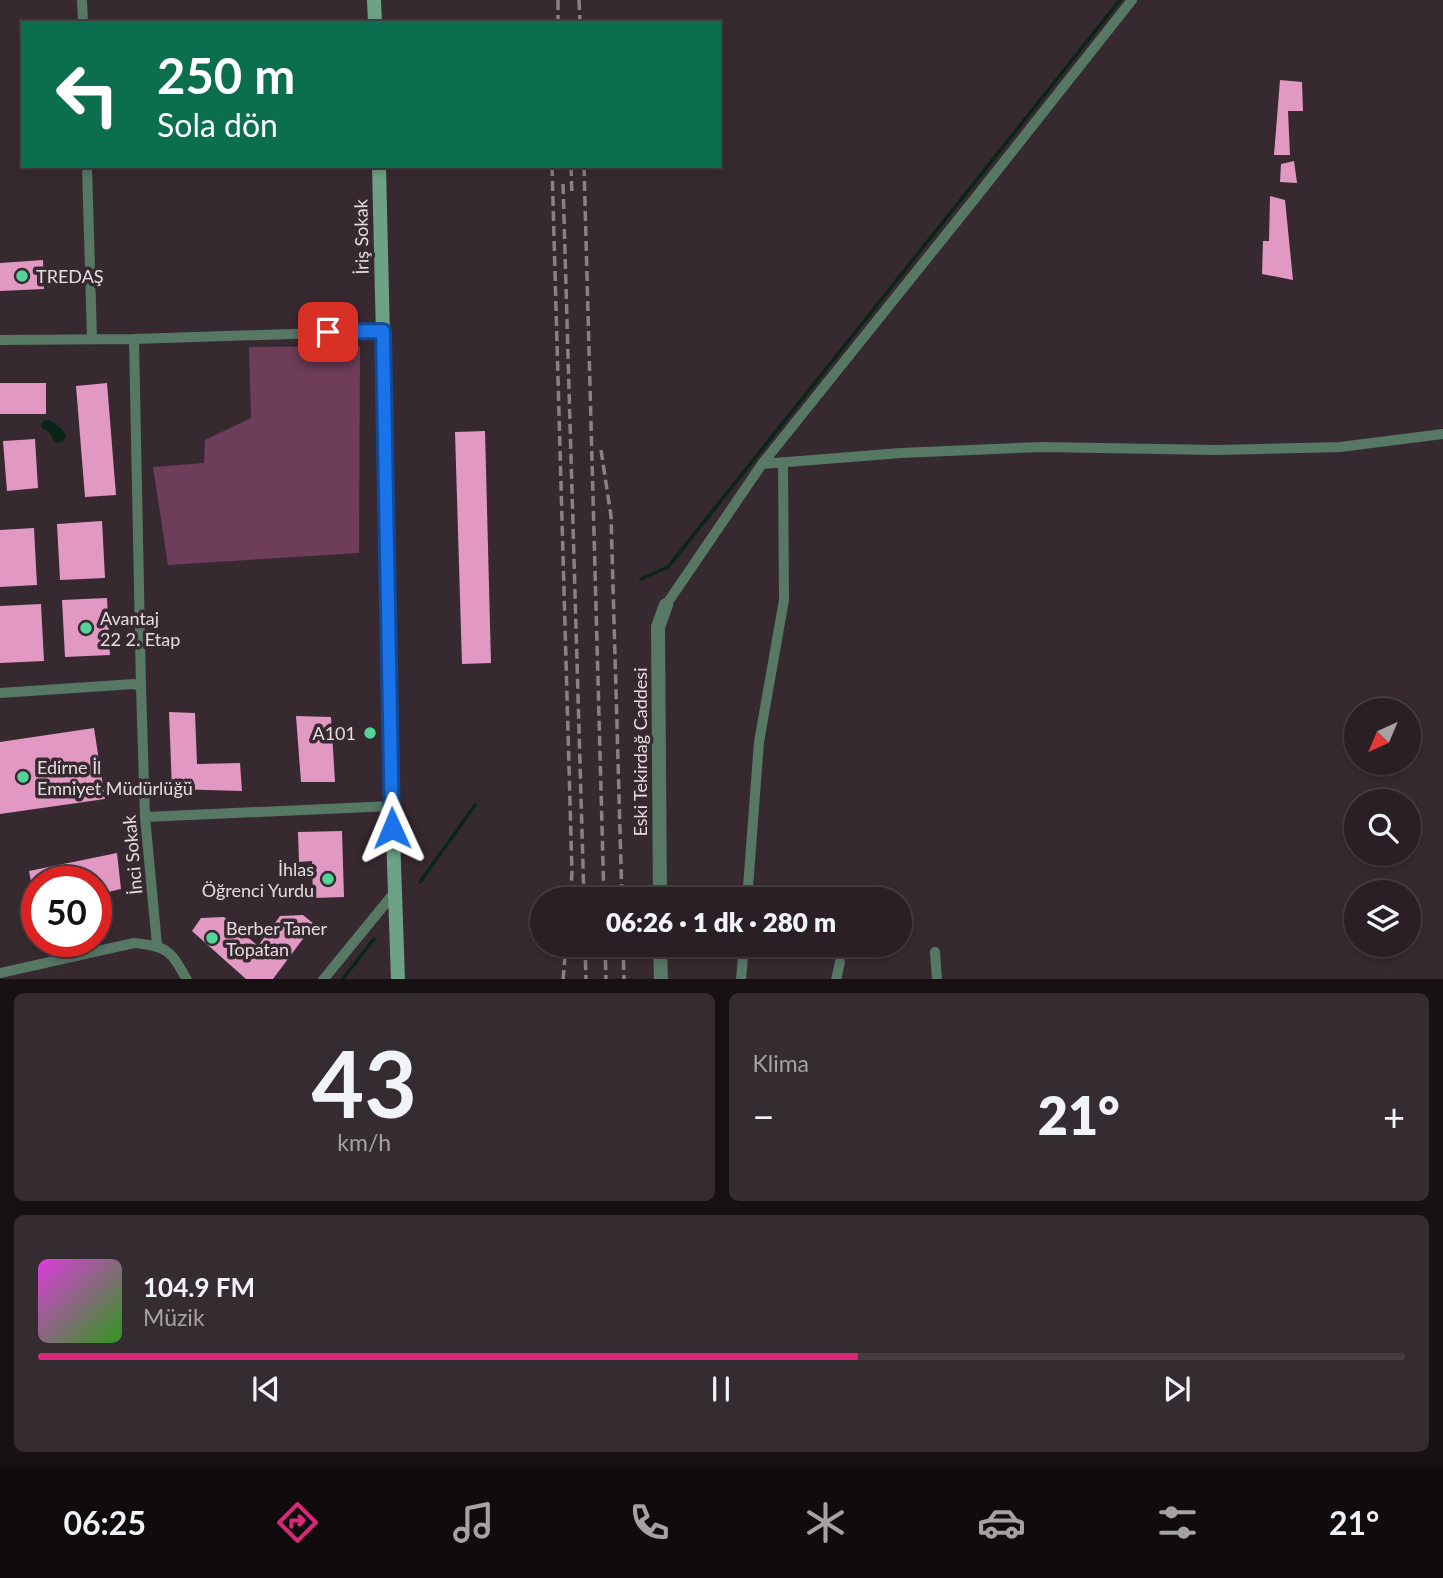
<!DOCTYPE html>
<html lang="tr">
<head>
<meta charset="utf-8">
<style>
	:root { --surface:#291f24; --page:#352c31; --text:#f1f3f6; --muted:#a5a2a6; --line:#453d41; --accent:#db2777 }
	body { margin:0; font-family:Lato,sans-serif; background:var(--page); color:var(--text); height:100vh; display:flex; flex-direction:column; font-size:26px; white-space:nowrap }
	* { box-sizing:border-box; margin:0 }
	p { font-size:23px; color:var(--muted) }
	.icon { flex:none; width:38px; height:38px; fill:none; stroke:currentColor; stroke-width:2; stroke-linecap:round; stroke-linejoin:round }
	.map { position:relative; height:979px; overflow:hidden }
	.panel { display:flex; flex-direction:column; gap:14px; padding:14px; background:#171114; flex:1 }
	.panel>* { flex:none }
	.top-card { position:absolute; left:21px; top:21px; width:700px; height:147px; border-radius:0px; box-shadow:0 4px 10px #0003,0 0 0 2px var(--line); background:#0b6e4f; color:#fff; overflow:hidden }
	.needle { width:46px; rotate:224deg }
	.controls { position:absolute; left:1344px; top:698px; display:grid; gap:14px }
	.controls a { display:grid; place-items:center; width:77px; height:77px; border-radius:50%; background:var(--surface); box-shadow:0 4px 10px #0003,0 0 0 2px var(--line); font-size:35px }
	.speed { position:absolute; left:21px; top:866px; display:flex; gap:14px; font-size:35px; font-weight:700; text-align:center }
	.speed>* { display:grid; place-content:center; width:91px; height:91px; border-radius:50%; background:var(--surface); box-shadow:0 4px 10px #0003,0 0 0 2px var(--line); line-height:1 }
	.speed .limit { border:10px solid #d22; background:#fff; color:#111 }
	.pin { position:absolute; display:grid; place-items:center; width:60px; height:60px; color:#fff; margin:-30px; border-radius:14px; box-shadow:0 4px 10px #0006 }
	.me { position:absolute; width:77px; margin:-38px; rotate:359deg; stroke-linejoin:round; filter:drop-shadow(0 0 5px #0008) }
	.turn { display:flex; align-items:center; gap:24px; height:147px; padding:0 21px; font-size:32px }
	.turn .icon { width:91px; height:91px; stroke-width:2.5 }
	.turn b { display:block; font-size:49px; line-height:60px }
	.big { font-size:52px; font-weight:800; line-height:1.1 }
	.panel .card { flex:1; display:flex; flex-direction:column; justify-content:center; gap:10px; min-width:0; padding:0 24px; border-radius:10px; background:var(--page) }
	.panel .dial { align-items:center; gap:0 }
	.dial b { font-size:91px; line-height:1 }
	.song { display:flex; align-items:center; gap:21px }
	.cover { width:84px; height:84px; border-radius:10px; background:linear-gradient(135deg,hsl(300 70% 55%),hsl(110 70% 35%)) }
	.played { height:7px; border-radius:4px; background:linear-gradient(90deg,var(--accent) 60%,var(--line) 60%) }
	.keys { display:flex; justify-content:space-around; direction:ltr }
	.heat { display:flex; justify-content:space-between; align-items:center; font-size:38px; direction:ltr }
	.panel .tiles { flex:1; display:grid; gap:14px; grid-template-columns:1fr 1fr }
	.card:last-child { grid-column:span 2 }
	.trip { position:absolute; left:530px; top:887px; width:382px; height:70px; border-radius:35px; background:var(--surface); box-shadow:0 4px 10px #0003,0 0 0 2px var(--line); font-weight:800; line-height:70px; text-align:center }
	.tab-bar { display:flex; height:112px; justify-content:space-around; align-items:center; background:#100c0e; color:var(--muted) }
	.tab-bar .icon { width:49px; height:49px }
	.tab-bar .current { color:var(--accent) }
	.tab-bar b { font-size:32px; color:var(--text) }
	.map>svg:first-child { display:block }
</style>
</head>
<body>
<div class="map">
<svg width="1443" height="980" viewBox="0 0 1443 980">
	<rect width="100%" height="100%" fill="#372930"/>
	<path fill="#6e3d5a" d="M360 346 359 553 168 565 153 467 204 463 205 440 251 418 249 347Z"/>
	<path fill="#0a2518" d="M45 420C53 420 64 429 66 436L63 442 55 443 50 433 42 428 41 425Z"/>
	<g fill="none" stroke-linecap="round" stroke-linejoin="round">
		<path stroke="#0a2518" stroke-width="3.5" d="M641 579 668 567 1120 0
			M420 882 475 805
			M342 980 374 939"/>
	</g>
	<path fill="#e198c2" d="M1280 80 1302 82 1303 111H1288L1290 155H1274Z
		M1294 161 1297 183 1280 182 1281 164Z
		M1270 196 1285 200 1293 280 1262 274 1263 241H1269Z
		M43 260 44 289 0 291V263Z
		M0 383H46V414H0Z
		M107 383 116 495 85 497 76 386Z
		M485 431 491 663 462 664 455 432Z
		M35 439 38 488 7 491 3 441Z
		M102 521 105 578 60 580 57 524Z
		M34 528 37 585 0 587V530Z
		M107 598 110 655 65 657 62 600Z
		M41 604 44 661 0 663V606Z
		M169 712 195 713 197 764 240 763 242 791 172 789Z
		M296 716 331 717 335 782H301Z
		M94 728 105 799 0 814V742Z
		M342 831 344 897 313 898 312 861 299 862 298 832Z
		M117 853 121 889 96 895V882H31L29 871Z
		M303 915 314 924 273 979H246L192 931 201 918 224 917 258 946 280 916Z"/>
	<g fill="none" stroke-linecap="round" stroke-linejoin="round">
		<path stroke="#587866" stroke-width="10" d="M82 0 83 23
			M87 166 92 339
			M134 339 141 687 145 817 157 945
			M0 340 134 339 383 331
			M762 464 901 453 1042 447 1216 450 1340 447 1443 434
			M666 605 762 464 969 206 1132 0
			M0 693 134 684 141 687
			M145 817 392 806
			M747 900 759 742 784 600 783 462
			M935 952 937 980
			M0 973 134 943C168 946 171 951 187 980
			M323 980 394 893
			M741 980 744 945
			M836 980 840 962"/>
		<path stroke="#587866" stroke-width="14" d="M660 900 658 627 666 605
			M660 945 661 980"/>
		<path stroke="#6ea286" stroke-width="14" d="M374 0 375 23
			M379 166 389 597 392 806 398 980"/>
		<path stroke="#8b8085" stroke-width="3.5" stroke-dasharray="10 5" stroke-linecap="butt" d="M558 0V23
			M579 0 580 23
			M552 166 572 873 570 900
			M571 166 572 196
			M584 166 604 900
			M563 184 584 900
			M601 450 611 516 622 900
			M585 945 586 980
			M605 945 606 980
			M623 945 624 980
			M563 980 566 945"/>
	</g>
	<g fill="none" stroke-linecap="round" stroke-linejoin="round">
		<g stroke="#114b97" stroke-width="18">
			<path id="route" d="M328 332 383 331 392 828"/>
		</g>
		<use href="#route" stroke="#1a73e8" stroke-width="12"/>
	</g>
	<g fill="#52d397" stroke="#372930" stroke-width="2.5">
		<circle cx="22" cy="276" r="7"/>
		<circle cx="86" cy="628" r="7"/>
		<circle cx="370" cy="733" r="7"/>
		<circle cx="23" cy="777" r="7"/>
		<circle cx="328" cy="879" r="7"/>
		<circle cx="212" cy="938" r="7"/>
	</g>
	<g text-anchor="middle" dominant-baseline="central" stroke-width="7" stroke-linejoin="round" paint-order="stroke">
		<g font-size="18" fill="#e6dde1" stroke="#372930">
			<text transform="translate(361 237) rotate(-91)">İriş Sokak</text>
			<text transform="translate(640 752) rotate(-90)">Eski Tekirdağ Caddesi</text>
			<text transform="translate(132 855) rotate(-95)">İnci Sokak</text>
		</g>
		<g font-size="18" fill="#e6dde1" stroke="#372930" text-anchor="start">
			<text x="36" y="276">TREDAŞ</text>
			<text x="100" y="618">Avantaj<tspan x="100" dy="21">22 2. Etap</tspan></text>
			<text x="356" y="733" text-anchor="end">A101</text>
			<text x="37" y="767">Edirne İl<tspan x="37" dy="21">Emniyet Müdürlüğü</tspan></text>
			<text x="314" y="869" text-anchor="end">İhlas<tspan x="314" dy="21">Öğrenci Yurdu</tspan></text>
			<text x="226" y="928">Berber Taner<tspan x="226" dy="21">Topatan</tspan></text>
		</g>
	</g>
</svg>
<div class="controls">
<a><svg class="needle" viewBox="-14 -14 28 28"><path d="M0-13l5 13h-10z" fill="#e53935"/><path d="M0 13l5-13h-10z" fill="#a5a2a6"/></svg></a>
<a><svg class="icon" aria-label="search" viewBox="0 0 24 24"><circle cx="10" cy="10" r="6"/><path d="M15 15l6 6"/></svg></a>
<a><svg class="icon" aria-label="layers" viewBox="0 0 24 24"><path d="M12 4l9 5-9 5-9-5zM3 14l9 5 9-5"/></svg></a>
</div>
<div class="speed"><div class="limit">50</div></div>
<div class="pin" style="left:328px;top:332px;background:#d93025"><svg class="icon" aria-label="arrive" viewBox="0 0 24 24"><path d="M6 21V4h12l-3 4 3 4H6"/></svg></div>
<svg class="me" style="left:392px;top:828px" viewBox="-20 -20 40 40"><path d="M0-17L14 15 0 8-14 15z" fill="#1a73e8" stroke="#fff" stroke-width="4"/></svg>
<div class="trip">06:26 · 1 dk · 280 m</div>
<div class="top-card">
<div class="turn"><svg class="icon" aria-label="left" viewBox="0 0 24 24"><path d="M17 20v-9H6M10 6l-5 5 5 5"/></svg><div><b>250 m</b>Sola dön</div></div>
</div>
</div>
<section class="panel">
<div class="tiles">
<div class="card dial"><b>43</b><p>km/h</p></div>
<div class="card"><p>Klima</p>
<div class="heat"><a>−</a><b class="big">21°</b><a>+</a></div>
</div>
<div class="card">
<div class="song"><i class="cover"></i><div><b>104.9 FM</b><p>Müzik</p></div></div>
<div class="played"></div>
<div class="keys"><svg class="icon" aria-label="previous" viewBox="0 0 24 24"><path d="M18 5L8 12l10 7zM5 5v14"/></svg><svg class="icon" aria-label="pause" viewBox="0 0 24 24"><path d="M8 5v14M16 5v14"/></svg><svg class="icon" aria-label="next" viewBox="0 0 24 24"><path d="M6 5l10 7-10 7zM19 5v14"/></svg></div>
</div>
</div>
</section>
<nav class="tab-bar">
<b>06:25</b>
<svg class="icon current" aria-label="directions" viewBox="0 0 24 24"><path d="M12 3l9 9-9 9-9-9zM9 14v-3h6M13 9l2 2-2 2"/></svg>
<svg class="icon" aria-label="music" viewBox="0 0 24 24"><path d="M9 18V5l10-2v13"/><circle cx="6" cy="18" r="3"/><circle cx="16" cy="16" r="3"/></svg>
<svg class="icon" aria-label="phone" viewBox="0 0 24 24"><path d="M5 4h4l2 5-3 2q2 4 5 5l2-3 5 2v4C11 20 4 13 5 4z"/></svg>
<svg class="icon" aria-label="climate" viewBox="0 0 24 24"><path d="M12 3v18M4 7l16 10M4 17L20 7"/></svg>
<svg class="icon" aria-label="car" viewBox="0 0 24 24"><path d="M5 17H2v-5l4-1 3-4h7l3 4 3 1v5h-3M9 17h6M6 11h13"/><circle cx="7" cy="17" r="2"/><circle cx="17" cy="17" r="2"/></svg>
<svg class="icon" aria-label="filters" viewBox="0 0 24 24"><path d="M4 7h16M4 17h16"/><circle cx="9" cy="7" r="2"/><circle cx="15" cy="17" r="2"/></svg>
<b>21°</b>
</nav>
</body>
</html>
